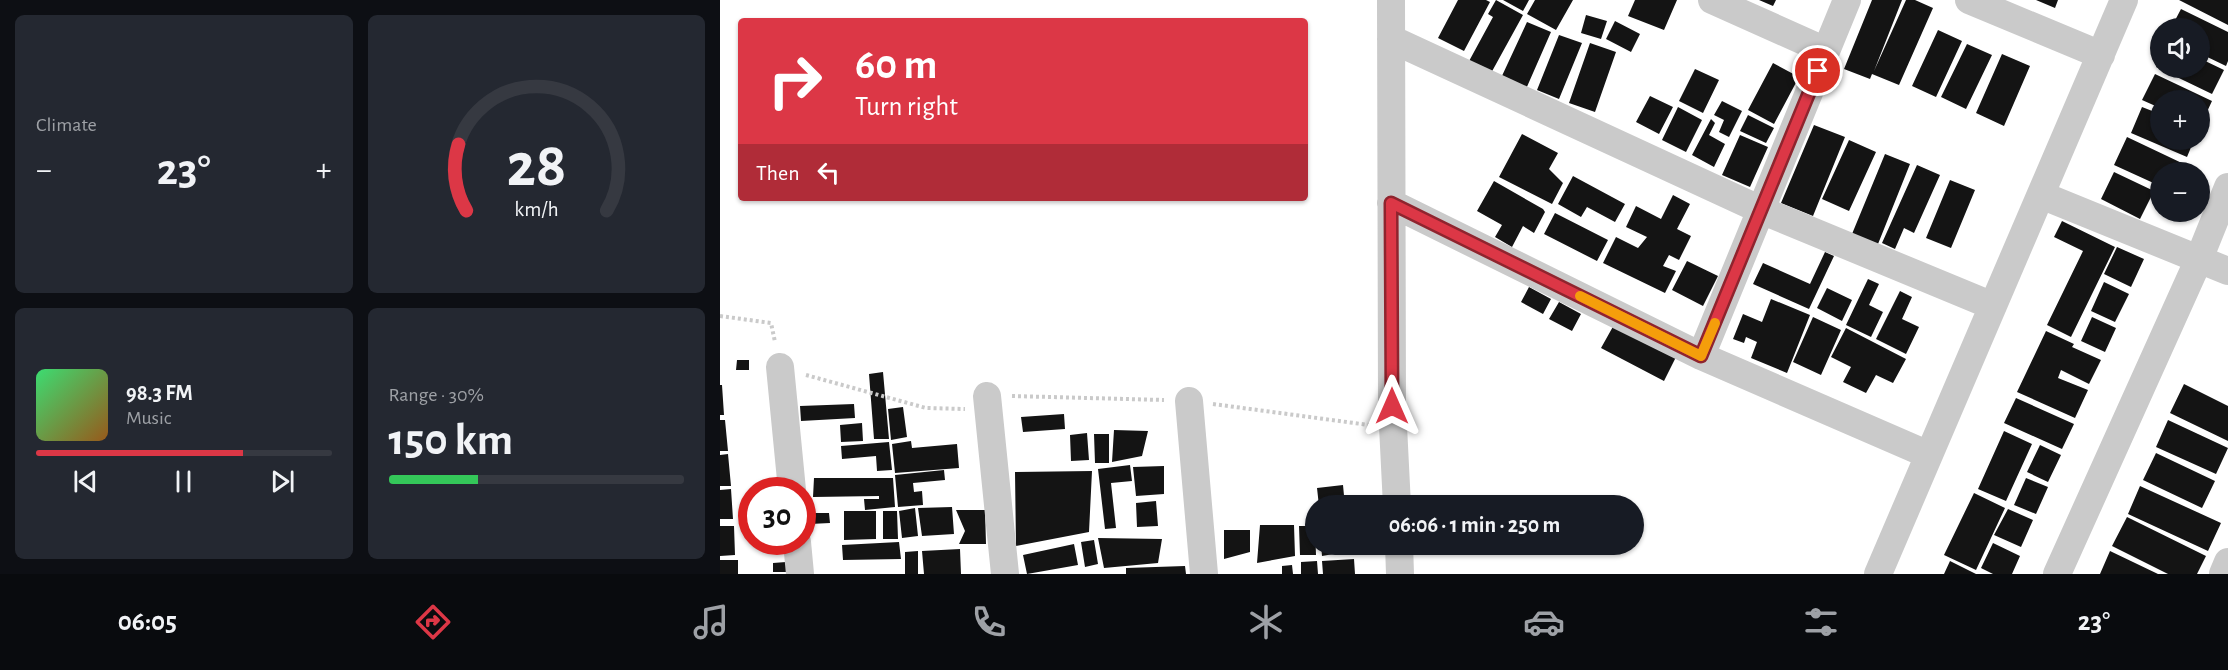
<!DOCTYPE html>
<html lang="en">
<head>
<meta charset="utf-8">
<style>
	:root { --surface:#171b24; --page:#242831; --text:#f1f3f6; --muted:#9ea1a6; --line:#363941; --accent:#dc3746 }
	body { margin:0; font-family:"Alegreya Sans",sans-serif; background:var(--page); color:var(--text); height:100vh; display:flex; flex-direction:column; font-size:22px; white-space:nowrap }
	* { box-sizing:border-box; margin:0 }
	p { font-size:20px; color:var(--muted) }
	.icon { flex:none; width:33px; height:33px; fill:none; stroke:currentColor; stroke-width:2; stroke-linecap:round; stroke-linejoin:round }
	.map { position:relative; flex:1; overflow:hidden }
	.side { display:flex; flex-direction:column; gap:15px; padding:15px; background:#0d0f14; width:720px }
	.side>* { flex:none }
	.banner { position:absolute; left:18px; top:18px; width:570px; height:183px; border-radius:6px; box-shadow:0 2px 4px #0004; background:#dc3746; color:#fff; overflow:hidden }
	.fabs { position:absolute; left:1430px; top:18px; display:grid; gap:12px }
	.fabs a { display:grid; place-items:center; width:60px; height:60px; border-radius:50%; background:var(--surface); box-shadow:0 2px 4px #0004; font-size:30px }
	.speed { position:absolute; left:18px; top:477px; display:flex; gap:12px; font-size:30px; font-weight:700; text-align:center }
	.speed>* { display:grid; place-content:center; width:78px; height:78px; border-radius:50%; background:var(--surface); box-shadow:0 2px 4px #0004; line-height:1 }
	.speed .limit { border:9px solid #d22; background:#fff; color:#111 }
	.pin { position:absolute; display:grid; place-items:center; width:51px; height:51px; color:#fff; margin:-26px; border:3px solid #fff; border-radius:50%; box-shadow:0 2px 6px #0007 }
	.me { position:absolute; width:66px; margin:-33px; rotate:0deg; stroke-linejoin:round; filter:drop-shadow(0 0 4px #0008) }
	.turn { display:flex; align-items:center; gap:21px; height:126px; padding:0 18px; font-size:27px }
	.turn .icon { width:78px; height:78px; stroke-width:2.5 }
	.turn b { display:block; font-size:42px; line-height:51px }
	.then { display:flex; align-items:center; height:57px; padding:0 18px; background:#0003; gap:12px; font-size:22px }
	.big { font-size:45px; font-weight:700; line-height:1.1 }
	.side .tile { flex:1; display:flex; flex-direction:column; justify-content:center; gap:9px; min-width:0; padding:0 21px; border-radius:9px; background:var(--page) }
	.side .dial { align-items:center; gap:0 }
	.dial svg { height:156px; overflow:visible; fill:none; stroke:var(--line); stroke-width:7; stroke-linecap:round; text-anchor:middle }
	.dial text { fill:var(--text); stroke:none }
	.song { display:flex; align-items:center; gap:18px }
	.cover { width:72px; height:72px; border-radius:9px; background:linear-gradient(135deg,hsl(140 70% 55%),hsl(30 70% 35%)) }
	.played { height:6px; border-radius:3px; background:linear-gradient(90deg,var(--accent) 70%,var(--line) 70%) }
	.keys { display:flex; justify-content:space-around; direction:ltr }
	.heat { display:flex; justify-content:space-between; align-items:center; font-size:33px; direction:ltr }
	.charge { height:9px; border-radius:4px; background:linear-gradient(90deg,#34c759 30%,var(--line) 0) }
	.side .tiles { flex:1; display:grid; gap:15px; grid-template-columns:repeat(2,1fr) }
	.trip { position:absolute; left:585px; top:495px; width:339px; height:60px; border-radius:30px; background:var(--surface); box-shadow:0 2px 4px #0004; font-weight:700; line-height:60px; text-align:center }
	.dock { display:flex; height:96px; justify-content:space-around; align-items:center; background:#090b0e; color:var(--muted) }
	.dock .icon { width:42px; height:42px }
	.dock .current { color:var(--accent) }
	.dock b { font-size:27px; color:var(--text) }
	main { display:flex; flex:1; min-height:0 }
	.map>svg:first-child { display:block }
</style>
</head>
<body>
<main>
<section class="side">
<div class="tiles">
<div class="tile"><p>Climate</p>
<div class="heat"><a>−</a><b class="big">23°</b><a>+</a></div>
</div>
<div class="tile dial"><svg viewBox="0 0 100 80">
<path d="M14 69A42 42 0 1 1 86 69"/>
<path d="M14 69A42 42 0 0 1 10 35" stroke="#dc3746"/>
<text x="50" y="56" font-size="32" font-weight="700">28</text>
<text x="50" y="72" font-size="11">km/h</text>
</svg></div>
<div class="tile">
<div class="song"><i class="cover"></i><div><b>98.3 FM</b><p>Music</p></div></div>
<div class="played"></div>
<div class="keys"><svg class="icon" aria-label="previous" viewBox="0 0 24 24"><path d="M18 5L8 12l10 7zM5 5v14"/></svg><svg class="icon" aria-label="pause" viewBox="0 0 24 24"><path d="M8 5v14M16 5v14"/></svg><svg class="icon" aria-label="next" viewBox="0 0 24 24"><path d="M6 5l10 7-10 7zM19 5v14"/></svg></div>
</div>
<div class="tile"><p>Range · 30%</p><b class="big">150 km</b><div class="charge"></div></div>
</div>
</section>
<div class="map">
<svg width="1508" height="574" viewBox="0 0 1508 574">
	<rect width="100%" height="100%" fill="#fff"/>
	<path fill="#141414" d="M738 0H766L770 2 744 51 718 38Z
		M776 0 803 15 770 75 748 63 773 17 768 14Z
		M783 0H809L803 11Z
		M815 0H853L836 30 807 14Z
		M915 0H957L944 30 908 16Z
		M1039 0H1056L1053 6Z
		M1152 0H1182L1154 71 1186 0H1195L1213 8 1179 85 1152 74 1150 79 1124 69Z
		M1316 0H1338L1335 8Z
		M1459 0H1508V25Z
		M1461 9 1508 32V61L1506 66 1479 53V28H1451Z
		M866 15 887 21 881 39 861 33Z
		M895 21 920 34 911 52 886 39Z
		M807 22 831 32 806 89 781 78Z
		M1218 30 1242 41 1216 97 1192 86Z
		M839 35 862 43 839 99 817 90Z
		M870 43 896 52 875 112 849 103Z
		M1247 44 1272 55 1246 109 1221 97Z
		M1282 54 1310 66 1284 126 1256 113Z
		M1479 58 1504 70 1492 94 1436 67 1440 59V68H1479Z
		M1053 63 1079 77 1054 124 1028 110Z
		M975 69 999 80 983 113 959 101Z
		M1435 74 1492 101 1479 129V100H1440V108L1422 100Z
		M930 96 953 107 939 134 916 122Z
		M1002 101 1022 111 1009 137 999 132 1004 120 994 115Z
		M958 107 982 120 966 152 942 140Z
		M1422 107 1440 114V140H1474L1467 157 1411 133Z
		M1028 115 1054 128 1046 143 1020 131Z
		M991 119 995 123 989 135 1005 144 994 167 972 155Z
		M1094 125 1125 137 1093 216 1061 203Z
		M802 134 838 153 829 169 843 183 832 204 779 177Z
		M1020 135 1048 147 1030 187 1002 175Z
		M1407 137 1466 165 1462 172H1440V186L1394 165Z
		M1129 140 1156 152 1129 211 1102 199Z
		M1165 154 1190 164 1158 244 1132 234Z
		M1197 165 1220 175 1194 233 1184 228 1175 249 1162 243Z
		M1394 172 1434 191 1420 219 1381 199Z
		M853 176 905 204 895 222 867 207 861 217 838 204Z
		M1230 180 1255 190 1231 248 1206 238Z
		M774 181 823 209 825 212 814 233 803 226 792 247 775 237 782 225 757 211Z
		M953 195 970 204 957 229 971 236 959 260 949 255 943 266 956 271 945 293 883 263 896 237 918 248 927 237 906 227 916 206 941 219Z
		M835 213 888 240 877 261 824 234Z
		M1342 221 1395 247 1351 337 1327 325 1363 251 1334 237Z
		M1397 247 1424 259 1411 287 1384 274Z
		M1105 252 1114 256 1089 309 1033 284 1043 263 1090 284Z
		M967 261 998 276 983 306 952 290Z
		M1148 279 1159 284 1149 305 1163 312 1151 337 1126 325Z
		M1384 282 1409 294 1395 322 1371 311Z
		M809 287 831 299 823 314 801 302Z
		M1107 288 1132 300 1122 321 1097 308Z
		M1180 291 1192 297 1182 319 1199 327 1186 354 1156 339Z
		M1051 299 1090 315 1067 373 1031 358 1037 342 1026 337 1024 343 1013 339 1023 314 1042 322Z
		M839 302 861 314 852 331 829 319Z
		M1093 317 1121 330 1101 375 1073 362Z
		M1372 317 1396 328 1385 352 1361 341Z
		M895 323 957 355 944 381 881 348Z
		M1126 328 1186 359 1173 383 1156 375 1146 393 1123 382 1131 367 1111 357Z
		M1326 331 1354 344 1352 347 1381 360 1369 384 1341 370 1338 378 1368 390 1355 418 1297 392Z
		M17 360H29V370H16Z
		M163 372 169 439H154L149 374Z
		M1464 384 1508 406V441L1450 413Z
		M0 385H2L4 415H0Z
		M1296 398 1354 424 1342 449 1284 423Z
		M134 404 135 418 81 421 80 406Z
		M183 407 187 437 171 440 168 409Z
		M344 414 345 429 303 432 301 417Z
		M0 420H5L8 451H0Z
		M1448 420 1508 448 1496 474 1436 447Z
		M142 423 143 441 121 442 120 425Z
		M394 430 428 431 422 456 392 462Z
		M1284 431 1312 444 1286 501 1258 489Z
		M367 433 369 460 351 461 350 435Z
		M374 434H389V463H375Z
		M191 441 192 448 237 444 239 468 175 473 172 444Z
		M169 442 172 470 157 471 156 456 122 459 121 446Z
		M1320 445 1341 455 1328 482 1307 472Z
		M1436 453 1495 481 1482 508 1423 480Z
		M8 454 11 486H0V455Z
		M410 465 412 481 391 483 396 528 385 529 378 469Z
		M444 466V494L416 496 413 467Z
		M224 470 225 480 193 483 194 492 202 491 203 505 178 507 175 475Z
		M372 471 369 532 296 546 295 472Z
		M94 478H173L175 507 145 510 144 499H159V496L93 497Z
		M1306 478 1328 487 1316 514 1294 505Z
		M623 485 625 506H599L597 488Z
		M1420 486 1501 523 1488 551 1408 514Z
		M11 489 13 519H0V490Z
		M1254 493 1285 508 1256 570 1224 555Z
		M436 501 438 526 417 527 416 503Z
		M232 507 234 534 202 536 198 508Z
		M195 508 198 536 182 538 179 511Z
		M1288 509 1313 520 1301 547 1274 535Z
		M236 510H265L266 544H239L245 531Z
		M124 511H156V539L124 540Z
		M163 511H177L178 539H163Z
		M89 513H109L110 523 90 524Z
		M1407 517 1486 556 1477 574H1448L1392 546Z
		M540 525H574L575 556 537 563Z
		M0 526H14L15 555 0 556Z
		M579 526H595L596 555H580Z
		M504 530H530V552L504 559Z
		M378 538 442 539 438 563 384 568Z
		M374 540 378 564 365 567 361 542Z
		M179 542 181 559 123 560 122 545Z
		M1273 543 1300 556 1292 574H1273L1261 568Z
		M354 544 358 565 307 574 303 555Z
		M601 544H630L631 551 602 556Z
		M240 549 241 574H204L202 551Z
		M198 551V574H185V552Z
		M1390 551 1438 574H1380Z
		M634 559 635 574H603L602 561Z
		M0 560H18V574H0Z
		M597 561 598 574H581V562Z
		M1230 561 1256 574H1224Z
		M66 562V572H53V563Z
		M572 565 573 574H562V566Z
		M465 566 466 574H406V568Z"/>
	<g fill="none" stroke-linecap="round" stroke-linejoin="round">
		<path stroke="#cacaca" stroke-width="4" stroke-dasharray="3 3" stroke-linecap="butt" d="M0 316 51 323 55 342
			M86 375 206 408 245 409
			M292 396 444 400
			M493 404 649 425"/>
		<path stroke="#cacaca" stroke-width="28" d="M671 0 672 406 677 506
			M992 0 1106 51
			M1249 0 1381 55
			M671 39 1041 210 1273 306
			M1321 195 1508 271
			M671 203 981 356 1209 455
			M981 356 1127 0
			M60 367 72 490
			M267 396 285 574
			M469 401 484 574
			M77 542 80 574
			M679 544 680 574
			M1158 574 1404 0
			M1337 574 1479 259 1508 187
			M1503 574 1508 562"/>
	</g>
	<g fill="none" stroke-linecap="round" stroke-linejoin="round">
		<g stroke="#8f242e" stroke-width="15">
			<path id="route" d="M672 406 671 203 981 356 1098 71"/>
		</g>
		<use href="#route" stroke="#dc3746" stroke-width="10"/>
		<path stroke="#f59e0b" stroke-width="10" d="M860 296 981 356 995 323"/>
	</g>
</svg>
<div class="fabs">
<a><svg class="icon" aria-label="sound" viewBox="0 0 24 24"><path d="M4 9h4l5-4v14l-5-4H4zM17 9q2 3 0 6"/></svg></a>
<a>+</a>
<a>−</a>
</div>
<div class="speed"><div class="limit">30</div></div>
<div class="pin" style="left:1098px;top:71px;background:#d93025"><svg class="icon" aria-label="arrive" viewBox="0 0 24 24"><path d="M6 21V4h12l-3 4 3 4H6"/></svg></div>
<svg class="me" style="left:672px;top:406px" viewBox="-20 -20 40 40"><path d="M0-17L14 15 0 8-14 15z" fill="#dc3746" stroke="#fff" stroke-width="4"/></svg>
<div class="trip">06:06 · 1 min · 250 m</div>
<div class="banner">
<div class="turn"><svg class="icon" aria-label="right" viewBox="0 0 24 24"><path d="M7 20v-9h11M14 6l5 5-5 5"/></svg><div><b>60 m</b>Turn right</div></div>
<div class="then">Then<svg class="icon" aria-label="left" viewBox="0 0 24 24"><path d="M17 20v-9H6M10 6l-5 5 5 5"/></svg></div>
</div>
</div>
</main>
<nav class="dock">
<b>06:05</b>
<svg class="icon current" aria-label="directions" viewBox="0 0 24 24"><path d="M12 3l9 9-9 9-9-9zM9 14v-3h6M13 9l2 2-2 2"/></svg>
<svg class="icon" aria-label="music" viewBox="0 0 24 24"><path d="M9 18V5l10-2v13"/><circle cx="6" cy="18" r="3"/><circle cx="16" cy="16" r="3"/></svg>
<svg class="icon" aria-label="phone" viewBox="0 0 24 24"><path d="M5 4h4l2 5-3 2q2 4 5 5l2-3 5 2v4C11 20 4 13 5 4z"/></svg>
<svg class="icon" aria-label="climate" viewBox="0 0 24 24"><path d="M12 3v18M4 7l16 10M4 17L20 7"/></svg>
<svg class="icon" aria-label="car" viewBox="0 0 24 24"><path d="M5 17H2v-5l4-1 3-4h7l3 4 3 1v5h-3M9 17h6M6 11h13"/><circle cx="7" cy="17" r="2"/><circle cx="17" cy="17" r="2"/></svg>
<svg class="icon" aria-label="filters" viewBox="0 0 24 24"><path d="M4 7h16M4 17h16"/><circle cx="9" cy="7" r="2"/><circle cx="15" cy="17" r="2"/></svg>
<b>23°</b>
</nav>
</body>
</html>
